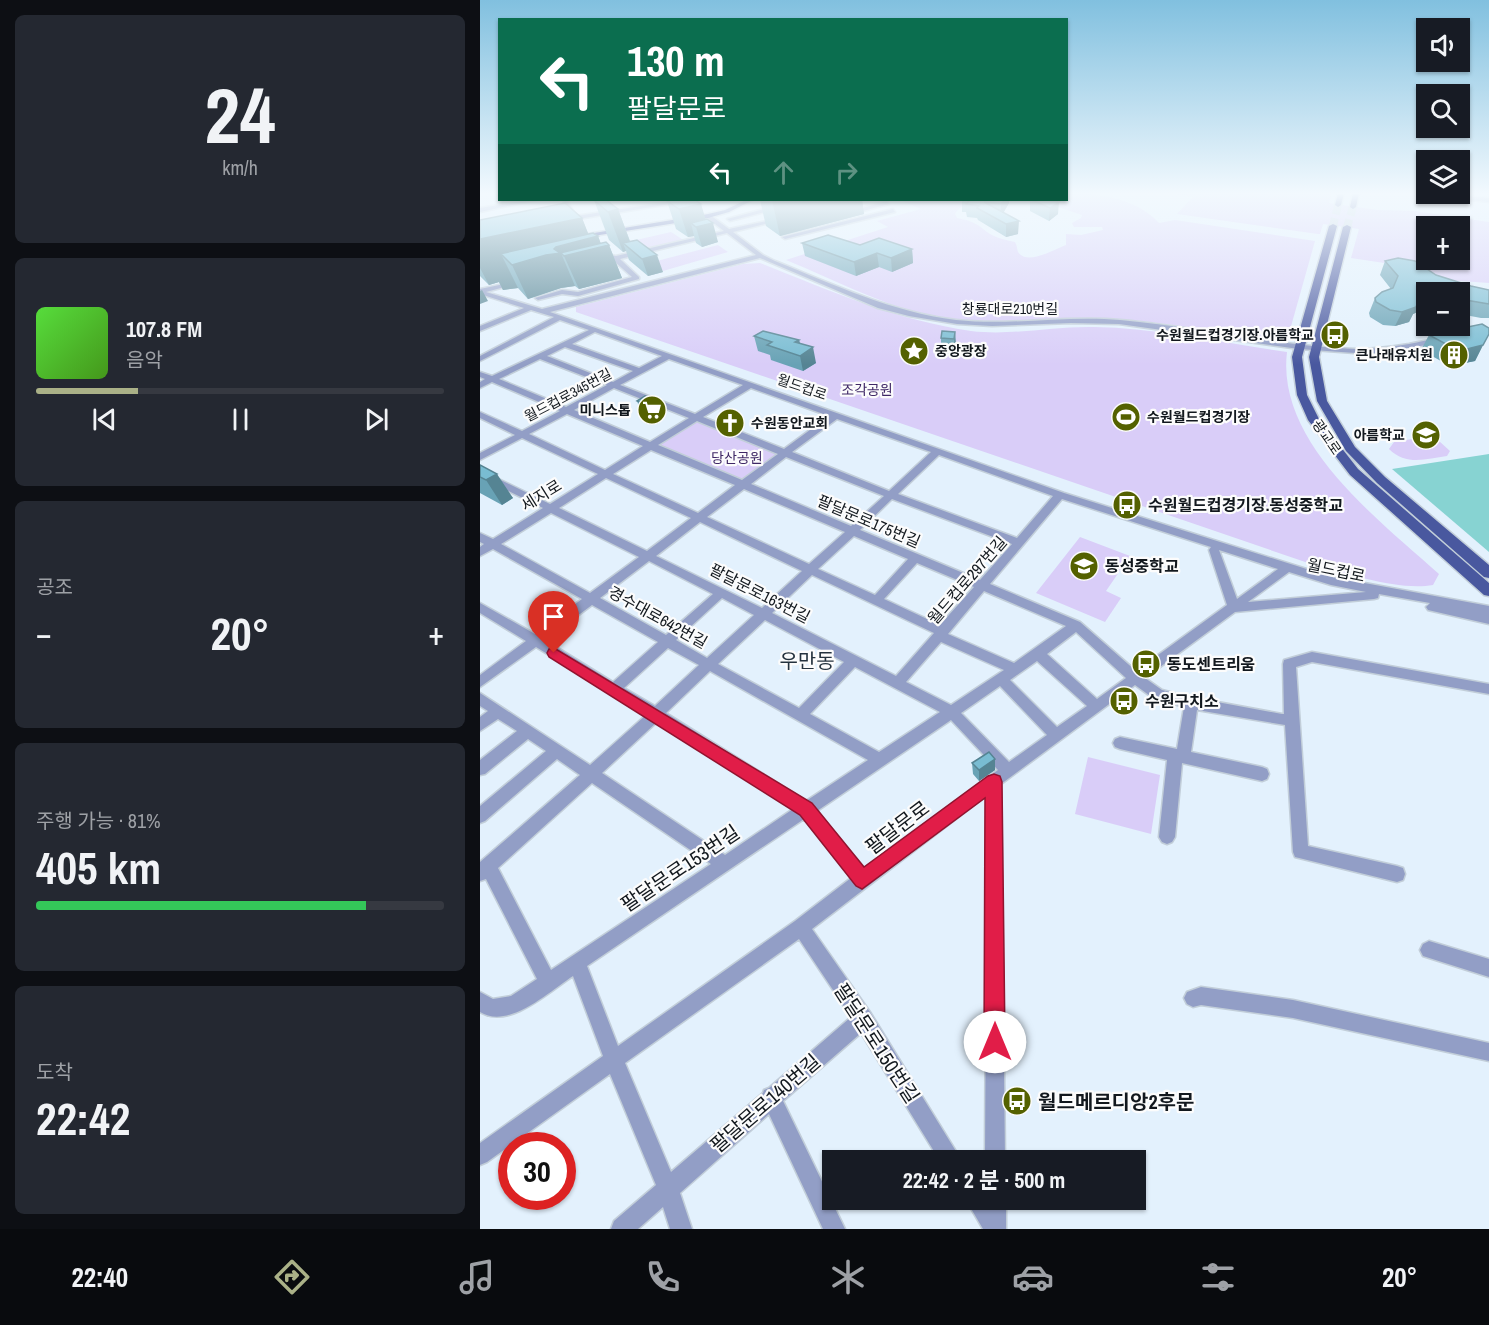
<!DOCTYPE html>
<html lang="ko">
<head>
<meta charset="utf-8">
<style>
	:root { --surface:#171b24; --page:#242831; --text:#f1f3f6; --muted:#9ea1a6; --line:#363941; --accent:#aab187 }
	body { margin:0; font-family:"Archivo Narrow","Noto Sans KR",sans-serif; background:var(--page); color:var(--text); height:100vh; display:flex; flex-direction:column; font-size:22px; white-space:nowrap }
	* { box-sizing:border-box; margin:0 }
	p { font-size:20px; color:var(--muted) }
	.icon { flex:none; width:33px; height:33px; fill:none; stroke:currentColor; stroke-width:2; stroke-linecap:round; stroke-linejoin:round }
	.map { position:relative; flex:1; overflow:hidden }
	.details { display:flex; flex-direction:column; gap:15px; padding:15px; background:#0d0f14; width:480px }
	.details>* { flex:none }
	.banner { position:absolute; left:18px; top:18px; width:570px; height:183px; border-radius:0px; box-shadow:0 2px 4px #0004; background:#0b6e4f; color:#fff; overflow:hidden }
	.tools { position:absolute; left:936px; top:18px; display:grid; gap:12px }
	.tools a { display:grid; place-items:center; width:54px; height:54px; border-radius:0px; background:var(--surface); box-shadow:0 2px 4px #0004; font-size:30px }
	.speed { position:absolute; left:18px; top:1132px; display:flex; gap:12px; font-size:30px; font-weight:700; text-align:center }
	.speed>* { display:grid; place-content:center; width:78px; height:78px; border-radius:50%; background:var(--surface); box-shadow:0 2px 4px #0004; line-height:1 }
	.speed .limit { border:9px solid #d22; background:#fff; color:#111 }
	.pin { position:absolute; display:grid; place-items:center; width:51px; height:51px; color:#fff; margin:-62px -26px; border-radius:50% 50% 50% 0; rotate:-45deg; box-shadow:0 0 6px #0007 }
	.pin .icon { rotate:45deg }
	.me { position:absolute; width:66px; margin:-33px; rotate:0deg; stroke-linejoin:round; filter:drop-shadow(0 0 4px #0008) }
	.turn { display:flex; align-items:center; gap:21px; height:126px; padding:0 30px; font-size:27px }
	.turn .icon { width:78px; height:78px; stroke-width:2.5 }
	.turn b { display:block; font-size:42px; line-height:51px }
	.lanes { display:flex; align-items:center; height:57px; padding:0 30px; background:#0003; justify-content:center; gap:30px; direction:ltr }
	.lanes .off { opacity:.35 }
	.big { font-size:45px; font-weight:700; line-height:1.1 }
	.details .widget { flex:1; display:flex; flex-direction:column; justify-content:center; gap:9px; min-width:0; padding:0 21px; border-radius:9px; background:var(--page) }
	.details .dial { align-items:center; gap:0 }
	.dial b { font-size:78px; line-height:1 }
	.song { display:flex; align-items:center; gap:18px }
	.cover { width:72px; height:72px; border-radius:9px; background:linear-gradient(135deg,hsl(110 70% 55%),hsl(100 70% 35%)) }
	.played { height:6px; border-radius:3px; background:linear-gradient(90deg,var(--accent) 25%,var(--line) 25%) }
	.keys { display:flex; justify-content:space-around; direction:ltr }
	.heat { display:flex; justify-content:space-between; align-items:center; font-size:33px; direction:ltr }
	.charge { height:9px; border-radius:4px; background:linear-gradient(90deg,#34c759 81%,var(--line) 0) }
	.trip { position:absolute; left:342px; top:1150px; width:324px; height:60px; border-radius:0px; background:var(--surface); box-shadow:0 2px 4px #0004; font-weight:700; line-height:60px; text-align:center }
	.tab-bar { display:flex; height:96px; justify-content:space-around; align-items:center; background:#090b0e; color:var(--muted) }
	.tab-bar .icon { width:42px; height:42px }
	.tab-bar .on { color:var(--accent) }
	.tab-bar b { font-size:27px; color:var(--text) }
	main { display:flex; flex:1; min-height:0 }
	.map>svg:first-child { display:block }
</style>
</head>
<body>
<main>
<section class="details">
<div class="widget dial"><b>24</b><p>km/h</p></div>
<div class="widget">
<div class="song"><i class="cover"></i><div><b>107.8 FM</b><p>음악</p></div></div>
<div class="played"></div>
<div class="keys"><svg class="icon" aria-label="previous" viewBox="0 0 24 24"><path d="M18 5L8 12l10 7zM5 5v14"/></svg><svg class="icon" aria-label="pause" viewBox="0 0 24 24"><path d="M8 5v14M16 5v14"/></svg><svg class="icon" aria-label="next" viewBox="0 0 24 24"><path d="M6 5l10 7-10 7zM19 5v14"/></svg></div>
</div>
<div class="widget"><p>공조</p>
<div class="heat"><a>−</a><b class="big">20°</b><a>+</a></div>
</div>
<div class="widget"><p>주행 가능 · 81%</p><b class="big">405 km</b><div class="charge"></div></div>
<div class="widget"><p>도착</p><b class="big">22:42</b></div>
</section>
<div class="map">
<svg width="1009" height="1229" viewBox="0 0 1009 1229">
	<rect width="100%" height="100%" fill="#e3f1fd"/>
	<path fill="#d9cdf8" fill-rule="evenodd" d="M587 193C619 193 656 198 679 223L695 220 835 241 808 337 793 342C734 333 672 318 612 318 563 318 512 328 463 319 408 308 357 281 306 260L408 227 397 221 441 209 420 200H516C501 202 483 200 475 214L477 218C493 221 497 224 507 232 515 238 526 240 535 242 537 245 537 249 538 252 547 266 575 249 586 245V234L601 235 623 230 622 227H594L592 223 601 218 602 215 557 200H586Z
		M692 193H852L849 203 897 210 935 211 1009 222V283L968 280 911 264 871 258 879 229 843 224 840 234H838L697 214 713 197ZM946 226H980V260H946Z
		M191 232 205 241 169 250 156 240Z
		M238 245 248 252 183 271 173 262Z
		M280 263C351 291 415 320 491 331 532 336 573 326 614 327 678 328 743 343 807 352 796 443 899 520 959 574L953 585C919 591 871 574 837 566L96 312V307L263 264Z
		M216 421 300 454 263 481 178 445Z
		M944 437 959 441 970 451 967 456C946 459 926 466 909 449L914 442Z
		M600 537 650 556 626 591 641 598 625 622 556 593Z
		M608 757 680 775 671 834 595 814Z"/>
	<path fill="#87d3d2" d="M1009 454V552L912 469Z"/>
	<g fill="none" stroke-linecap="round" stroke-linejoin="round">
		<path stroke="#c4d0dc" stroke-width="8" stroke-dasharray="8 4" stroke-linecap="butt" d="M853 226 858 205
			M867 227 873 207"/>
		<g stroke="#c2ced9" stroke-width="3">
			<path id="minor" d="M16 193H20V196H18Z
				M950 194 1009 198V202L953 196Z
				M47 200H56L0 212V208Z
				M83 200H87L96 216 200 200 203 202 98 219 96 222 83 219 91 217Z
				M407 201 409 204 368 215 365 213Z
				M291 207 293 210 250 221 247 219Z
				M413 209 415 212 305 239 302 237Z
				M226 215H230L249 229 301 218V220L253 232 283 255 295 261C355 285 412 312 476 320 531 326 586 315 640 320 719 327 796 346 875 349 894 349 911 347 929 344 939 342 951 339 961 339L962 341 958 343 899 353H875L819 349 639 324 591 323 512 326 477 324 429 316 398 308 280 258 70 312 584 493 705 531 852 577 1009 606V614H1005H1009V624L948 610 946 607 950 603 899 594 898 598 894 599 755 612 665 678 682 690 705 696 802 714H804L803 664 804 660 832 652 1009 684V694L832 662 816 667 828 846 917 866 923 868 925 874 923 880 917 882 815 857 813 852 805 725 717 710 711 752 782 767 787 769 789 774 787 779 782 781 702 763 695 837 692 842 687 844 682 842 679 837 687 760 640 749 635 747 633 743 635 739 640 737 697 749 704 707 673 698 655 685 521 784 525 1161H505L507 795 332 929 390 1012 482 1161H460L381 1033 303 1101 365 1229H343L289 1114 200 1193 212 1229H190L183 1207 158 1229H131L134 1221 176 1185 130 1074 7 1162 0 1165V1143L123 1056 93 976C70 991 29 1030 0 1012V992L13 999 31 996 57 979 6 879 0 881V862L100 775 77 759 5 821 0 823V806L66 751 48 739 5 774 0 775V760L37 731 18 719 0 731V717L8 711 0 706V693L110 765 166 715 56 647 0 687V675L46 641 0 613V603L55 634 102 599 13 549 0 556V547L4 544 0 542V533L13 539 63 508 0 477V470L70 504 118 474 42 438 0 460V453L35 435 0 418V412L42 431 80 411 12 382 0 388V382L5 379 0 377V372L12 376 109 330 80 320 0 361V356L74 317 51 310 0 331V326L44 308 0 294V289L39 281V283L6 292 62 309 276 255 247 233 140 259 159 277V279L98 296 82 294 58 300 55 298 82 290 98 292 152 277 134 261 121 264 118 262 130 258V255L136 256 244 231 226 217ZM115 332 182 356 159 368 92 344ZM85 347 153 371 133 382 67 356ZM60 359 127 385 86 407 19 379ZM189 359 263 385 215 414 140 385ZM134 388 209 418 170 442 94 410ZM271 388 349 416 304 449 223 417ZM87 414 163 446 125 470 49 434ZM357 419 451 452 409 491 312 452ZM217 421 298 454 262 480 178 445ZM171 450 255 485 218 513 133 474ZM459 455 573 496 537 538 418 494ZM306 457 404 496 371 526 271 484ZM126 478 211 518 167 551 79 508ZM264 489 365 532 329 564 227 517ZM412 499 532 544 500 580 380 530ZM582 499 731 547 729 550 747 605 656 671 600 622 510 584ZM71 513 159 557 110 593 21 544ZM220 522 322 571 282 608 176 556ZM374 536 428 559 395 595 338 569ZM739 550 798 569 757 599ZM169 561 233 594 186 635 120 598ZM437 563 494 587 460 625 404 599ZM809 572 851 585 886 592 768 602ZM332 575 454 633 416 676 292 613ZM504 591 586 626 534 663 468 634ZM242 598 274 615 227 658 196 640ZM112 605 178 642 133 682 65 640ZM285 620 364 662 319 708 238 664ZM596 632 646 678 617 699 567 654ZM461 642 524 670 471 705 426 682ZM188 648 219 665 175 706 144 688ZM557 661 607 706 577 727 530 680ZM375 667 460 712 399 752 330 714ZM230 671 388 760 326 801 186 713ZM520 686 567 735 529 762 481 713ZM471 720 518 770 384 868 337 811ZM177 722 313 809 245 855 122 773ZM112 783 231 864 71 970 18 868ZM324 819 371 878 315 921 138 1046 107 966ZM319 939 371 1017 289 1088 284 1090 283 1093 191 1172 145 1063Z
				M949 941 1009 959V977L943 956 940 950 943 944Z
				M721 987 813 1000 1009 1043V1061L813 1018 721 1005 713 1007 707 1004 704 998 707 992Z
				M486 1200H526V1229H503Z"/>
		</g>
		<g stroke="#c2ced9" stroke-width="3">
			<path id="major" d="M858 193H864L861 205 858 207 855 205Z
				M873 193H879L876 207 873 209 870 207Z
				M266 200H273L249 212 228 218 94 239 90 237 228 214 245 210Z
				M853 224 857 226 822 357 827 395 839 419 878 469 1009 583V596L1004 595 870 475 828 420 817 395 812 357 849 226Z
				M867 225 871 227 839 357 847 401 875 447 905 477 1009 565V578L1004 577 897 483 866 451 837 401 829 357 863 227Z"/>
		</g>
		<use href="#minor" fill="#929ec6" fill-rule="evenodd"/>
		<use href="#major" fill="#49589f" fill-rule="evenodd"/>
	</g>
	<path fill="#68a2b5" d="M114 200 138 209 150 241 183 272 168 276 149 260 146 251 143 252 129 240Z
		M280 200H382L384 214 300 236 286 226Z
		M482 200 529 203 523 213 538 234 526 237 498 220 497 218 487 217 486 212H482Z
		M550 200H566L578 214 569 221 550 211Z
		M187 201 221 204 225 220 238 242 222 247 216 243 214 236 208 237 196 229Z
		M102 218 108 234 118 236 121 244 129 245 142 278 99 289 95 286 81 288 48 299 38 288 23 290 19 282 9 285 0 276V220Z
		M322 243 380 245 432 249 433 263 412 272 399 267 376 276 325 256Z
		M905 261 956 275 991 286 1009 290V318H1001L980 314V292H946V310H942L933 314 929 322 915 326 903 325 890 317 889 313 895 298 911 289 900 275Z
		M475 332 476 347 475 354 461 353V338Z
		M949 335 1003 345 995 361 970 366 941 350Z
		M274 336 319 340 320 343 336 363 323 371 291 360 290 355 278 351Z
		M157 401 185 411 177 415 160 409Z
		M0 465 33 498 22 505 0 493Z
		M515 759V770L499 781 493 774 492 763Z"/>
	<path fill="#558493" d="M292 200H382L384 214 300 236Z
		M524 200H529V203L521 217V204Z
		M579 202 578 214 569 221 570 208Z
		M221 204 227 224 233 223 238 242 222 247 216 227 211 223 214 236 208 237 199 209Z
		M138 209 153 250 143 243 146 251 143 252 128 212Z
		M102 218 110 238 118 236 122 247 129 245 142 278 99 289 84 256 81 253 95 286 81 288 48 299 32 265 21 254 38 288 23 290 19 282 9 285 0 268V239Z
		M539 221 538 234 526 237V224Z
		M432 249 433 263 412 272 411 258Z
		M397 253 399 267 376 276 374 262Z
		M177 255 183 272 168 276 162 259Z
		M2 290 8 301 0 304V291Z
		M946 297V301L942 310 933 314 929 322 915 326 922 312 939 299Z
		M475 332 476 347 475 354 474 339Z
		M319 340 322 354 333 347 336 363 323 371 320 356 315 342Z
		M1003 345 995 361 970 366 979 351Z
		M182 403 185 411 177 415 173 408Z
		M17 474 33 498 22 505 6 480Z
		M515 759V770L499 781V770Z"/>
	<path fill="#79bcd2" stroke="#558493" stroke-width="1.5" d="M114 200H126L138 209 128 212Z
		M193 200H215L221 204 199 209 187 201Z
		M484 200H524L521 204 504 202 539 221 526 224 497 208 499 206 486 204 490 200Z
		M552 200H566L579 202 570 208Z
		M85 203 102 218 0 239V220Z
		M227 219 233 223 216 227 211 223Z
		M113 233 118 236 76 247 74 249 80 253 126 242 129 245 84 256 81 253 66 255 32 265 21 254 6 257Z
		M348 235 380 245 399 238 432 249 411 258 397 253 374 262 322 243Z
		M157 240 177 255 162 259 143 243Z
		M918 258 935 261 956 275 991 286 1009 290V304L980 299V292H946V297L939 299 936 307 922 312 910 310 896 302 895 298 902 292 913 288 918 276 905 261Z
		M1002 324 1009 328V334L1003 345 979 351 949 335Z
		M283 331 319 340 315 342 333 347 320 356 287 345 292 342 274 336Z
		M462 331 475 332 474 339 461 338Z
		M165 396 182 403 173 408 157 401Z
		M0 465 17 474 6 480 0 477Z
		M509 752 515 759 499 770 492 763Z"/>
	<linearGradient id="sky" x2="0" y2="1"><stop stop-color="#81c0df"/><stop offset="0.53" stop-color="#f2f9fe"/><stop offset="1" stop-color="#f2f9fe" stop-opacity="0"/></linearGradient>
	<rect width="1009" height="365" fill="url(#sky)"/>
	<path fill="#e11d48" stroke="#92132f" stroke-width="1.5" d="M74 648 332 803 384 867 508 776 514 774 520 776 522 782 525 1042 522 1050 515 1053 507 1050 504 1042 505 798 382 889 376 886 320 815 69 657 67 653 69 649Z"/>
	<defs>
		<g id="bus-disc" transform="scale(1.5)"><circle r="9.5" fill="#546100" stroke="#fcfcfc"/><path d="M-5-6H5V4H4V6H2V4H-2V6H-4V4H-5ZM-3.5-4V0h7V-4ZM-3.5 1.2v1.5H-2V1.2ZM2 1.2v1.5H3.5V1.2Z" fill="#fff"/></g>
		<g id="sight-disc" transform="scale(1.5)"><circle r="9.5" fill="#546100" stroke="#fcfcfc"/><path d="M0-6L1.8-2.2L6-1.7L2.9 1.2L3.7 5.4L0 3.3L-3.7 5.4L-2.9 1.2L-6-1.7L-1.8-2.2Z" fill="#fff"/></g>
		<g id="building-disc" transform="scale(1.5)"><circle r="9.5" fill="#546100" stroke="#fcfcfc"/><path d="M-4-6H4V6H1V3H-1V6H-4ZM-2.5-4.3h1.7v1.8h-1.7ZM.8-4.3h1.7v1.8H.8ZM-2.5-1h1.7V.8h-1.7ZM.8-1h1.7V.8H.8Z" fill="#fff"/></g>
		<g id="supermarket-disc" transform="scale(1.5)"><circle r="9.5" fill="#546100" stroke="#fcfcfc"/><path d="M-6-5.5h2.5l.6 2H6L4.5 2H-2.5L-4.4-4H-6ZM-1.5 3.2a1.3 1.3 0 1 0 .1 0ZM3 3.2a1.3 1.3 0 1 0 .1 0Z" fill="#fff"/></g>
		<g id="stadium-disc" transform="scale(1.5)"><circle r="9.5" fill="#546100" stroke="#fcfcfc"/><path d="M0-5a6.5 5 0 1 0 0 10a6.5 5 0 1 0 0-10ZM-3.5-1.8h7v3.6h-7Z" fill="#fff"/></g>
		<g id="church-disc" transform="scale(1.5)"><circle r="9.5" fill="#546100" stroke="#fcfcfc"/><path d="M-1.2-6h2.4v3.5h3.3v2.4h-3.3V6h-2.4V-.1h-3.3v-2.4h3.3Z" fill="#fff"/></g>
		<g id="school-disc" transform="scale(1.5)"><circle r="9.5" fill="#546100" stroke="#fcfcfc"/><path d="M0-5L7-2L0 1L-7-2ZM-4 1L0 2.5L4 1V4Q0 6-4 4Z" fill="#fff"/></g>
	</defs>
	<g fill-rule="evenodd">
		<use href="#bus-disc" x="855" y="335"/>
		<use href="#sight-disc" x="434" y="351"/>
		<use href="#building-disc" x="974" y="355"/>
		<use href="#supermarket-disc" x="172" y="410"/>
		<use href="#stadium-disc" x="646" y="417"/>
		<use href="#church-disc" x="250" y="423"/>
		<use href="#school-disc" x="946" y="435"/>
		<use href="#bus-disc" x="647" y="505"/>
		<use href="#school-disc" x="604" y="566"/>
		<use href="#bus-disc" x="666" y="664"/>
		<use href="#bus-disc" x="644" y="701"/>
		<use href="#bus-disc" x="537" y="1101"/>
	</g>
	<g text-anchor="middle" dominant-baseline="central" stroke-width="4.5" stroke-linejoin="round" paint-order="stroke">
		<g font-size="14" fill="#12181e" stroke="#fcfcfc">
			<text x="530" y="309">창룡대로210번길</text>
			<text transform="translate(322 387) rotate(19)">월드컵로</text>
			<text transform="translate(88 395) rotate(-28)">월드컵로345번길</text>
			<text transform="translate(847 437) rotate(55)">광교로</text>
		</g>
		<g font-size="14" font-weight="bold" fill="#12181e" stroke="#fcfcfc" text-anchor="end">
			<text x="834" y="335">수원월드컵경기장.아름학교</text>
			<text x="455" y="351" text-anchor="start">중앙광장</text>
			<text x="953" y="355">큰나래유치원</text>
			<text x="151" y="410">미니스톱</text>
			<text x="667" y="417" text-anchor="start">수원월드컵경기장</text>
			<text x="271" y="423" text-anchor="start">수원동안교회</text>
			<text x="925" y="435">아름학교</text>
		</g>
		<g font-size="14" fill="#3f2866" stroke="#fcfcfc">
			<text x="387" y="390">조각공원</text>
			<text x="257" y="458">당산공원</text>
		</g>
		<g font-size="16" fill="#12181e" stroke="#fcfcfc">
			<text transform="translate(61 495) rotate(-32)">세지로</text>
			<text transform="translate(389 521) rotate(23)">팔달문로175번길</text>
			<text transform="translate(856 570) rotate(12)">월드컵로</text>
			<text transform="translate(487 580) rotate(-49)">월드컵로297번길</text>
			<text transform="translate(280 593) rotate(27)">팔달문로163번길</text>
			<text transform="translate(178 617) rotate(29)">경수대로642번길</text>
		</g>
		<g font-size="16" font-weight="bold" fill="#12181e" stroke="#fcfcfc" text-anchor="start">
			<text x="668" y="505">수원월드컵경기장.동성중학교</text>
			<text x="625" y="566">동성중학교</text>
			<text x="687" y="664">동도센트리움</text>
			<text x="665" y="701">수원구치소</text>
		</g>
		<g font-size="20" fill="#24323e" stroke="#fcfcfc">
			<text x="327" y="660">우만동</text>
		</g>
		<g font-size="20" fill="#12181e" stroke="#fcfcfc">
			<text transform="translate(417 827) rotate(-37)">팔달문로</text>
			<text transform="translate(200 868) rotate(-34)">팔달문로153번길</text>
			<text transform="translate(397 1043) rotate(57)">팔달문로150번길</text>
			<text transform="translate(285 1103) rotate(-41)">팔달문로140번길</text>
		</g>
		<g font-size="20" font-weight="bold" fill="#12181e" stroke="#fcfcfc" text-anchor="start">
			<text x="558" y="1101">월드메르디앙2후문</text>
		</g>
	</g>
</svg>
<div class="tools">
<a><svg class="icon" aria-label="sound" viewBox="0 0 24 24"><path d="M4 9h4l5-4v14l-5-4H4zM17 9q2 3 0 6"/></svg></a>
<a><svg class="icon" aria-label="search" viewBox="0 0 24 24"><circle cx="10" cy="10" r="6"/><path d="M15 15l6 6"/></svg></a>
<a><svg class="icon" aria-label="layers" viewBox="0 0 24 24"><path d="M12 4l9 5-9 5-9-5zM3 14l9 5 9-5"/></svg></a>
<a>+</a>
<a>−</a>
</div>
<div class="speed"><div class="limit">30</div></div>
<div class="pin" style="left:74px;top:653px;background:#d93025"><svg class="icon" aria-label="arrive" viewBox="0 0 24 24"><path d="M6 21V4h12l-3 4 3 4H6"/></svg></div>
<svg class="me" style="left:515px;top:1042px" viewBox="-20 -20 40 40"><circle r="19" fill="#fff"/><path d="M0-13L10 11 0 6-10 11z" fill="#e11d48"/></svg>
<div class="trip">22:42 · 2 분 · 500 m</div>
<div class="banner">
<div class="turn"><svg class="icon" aria-label="left" viewBox="0 0 24 24"><path d="M17 20v-9H6M10 6l-5 5 5 5"/></svg><div><b>130 m</b>팔달문로</div></div>
<div class="lanes"><svg class="icon" aria-label="left" viewBox="0 0 24 24"><path d="M17 20v-9H6M10 6l-5 5 5 5"/></svg><svg class="icon off" aria-label="ahead" viewBox="0 0 24 24"><path d="M12 20V5M6 11l6-6 6 6"/></svg><svg class="icon off" aria-label="right" viewBox="0 0 24 24"><path d="M7 20v-9h11M14 6l5 5-5 5"/></svg></div>
</div>
</div>
</main>
<nav class="tab-bar">
<b>22:40</b>
<svg class="icon on" aria-label="directions" viewBox="0 0 24 24"><path d="M12 3l9 9-9 9-9-9zM9 14v-3h6M13 9l2 2-2 2"/></svg>
<svg class="icon" aria-label="music" viewBox="0 0 24 24"><path d="M9 18V5l10-2v13"/><circle cx="6" cy="18" r="3"/><circle cx="16" cy="16" r="3"/></svg>
<svg class="icon" aria-label="phone" viewBox="0 0 24 24"><path d="M5 4h4l2 5-3 2q2 4 5 5l2-3 5 2v4C11 20 4 13 5 4z"/></svg>
<svg class="icon" aria-label="climate" viewBox="0 0 24 24"><path d="M12 3v18M4 7l16 10M4 17L20 7"/></svg>
<svg class="icon" aria-label="car" viewBox="0 0 24 24"><path d="M5 17H2v-5l4-1 3-4h7l3 4 3 1v5h-3M9 17h6M6 11h13"/><circle cx="7" cy="17" r="2"/><circle cx="17" cy="17" r="2"/></svg>
<svg class="icon" aria-label="filters" viewBox="0 0 24 24"><path d="M4 7h16M4 17h16"/><circle cx="9" cy="7" r="2"/><circle cx="15" cy="17" r="2"/></svg>
<b>20°</b>
</nav>
</body>
</html>
